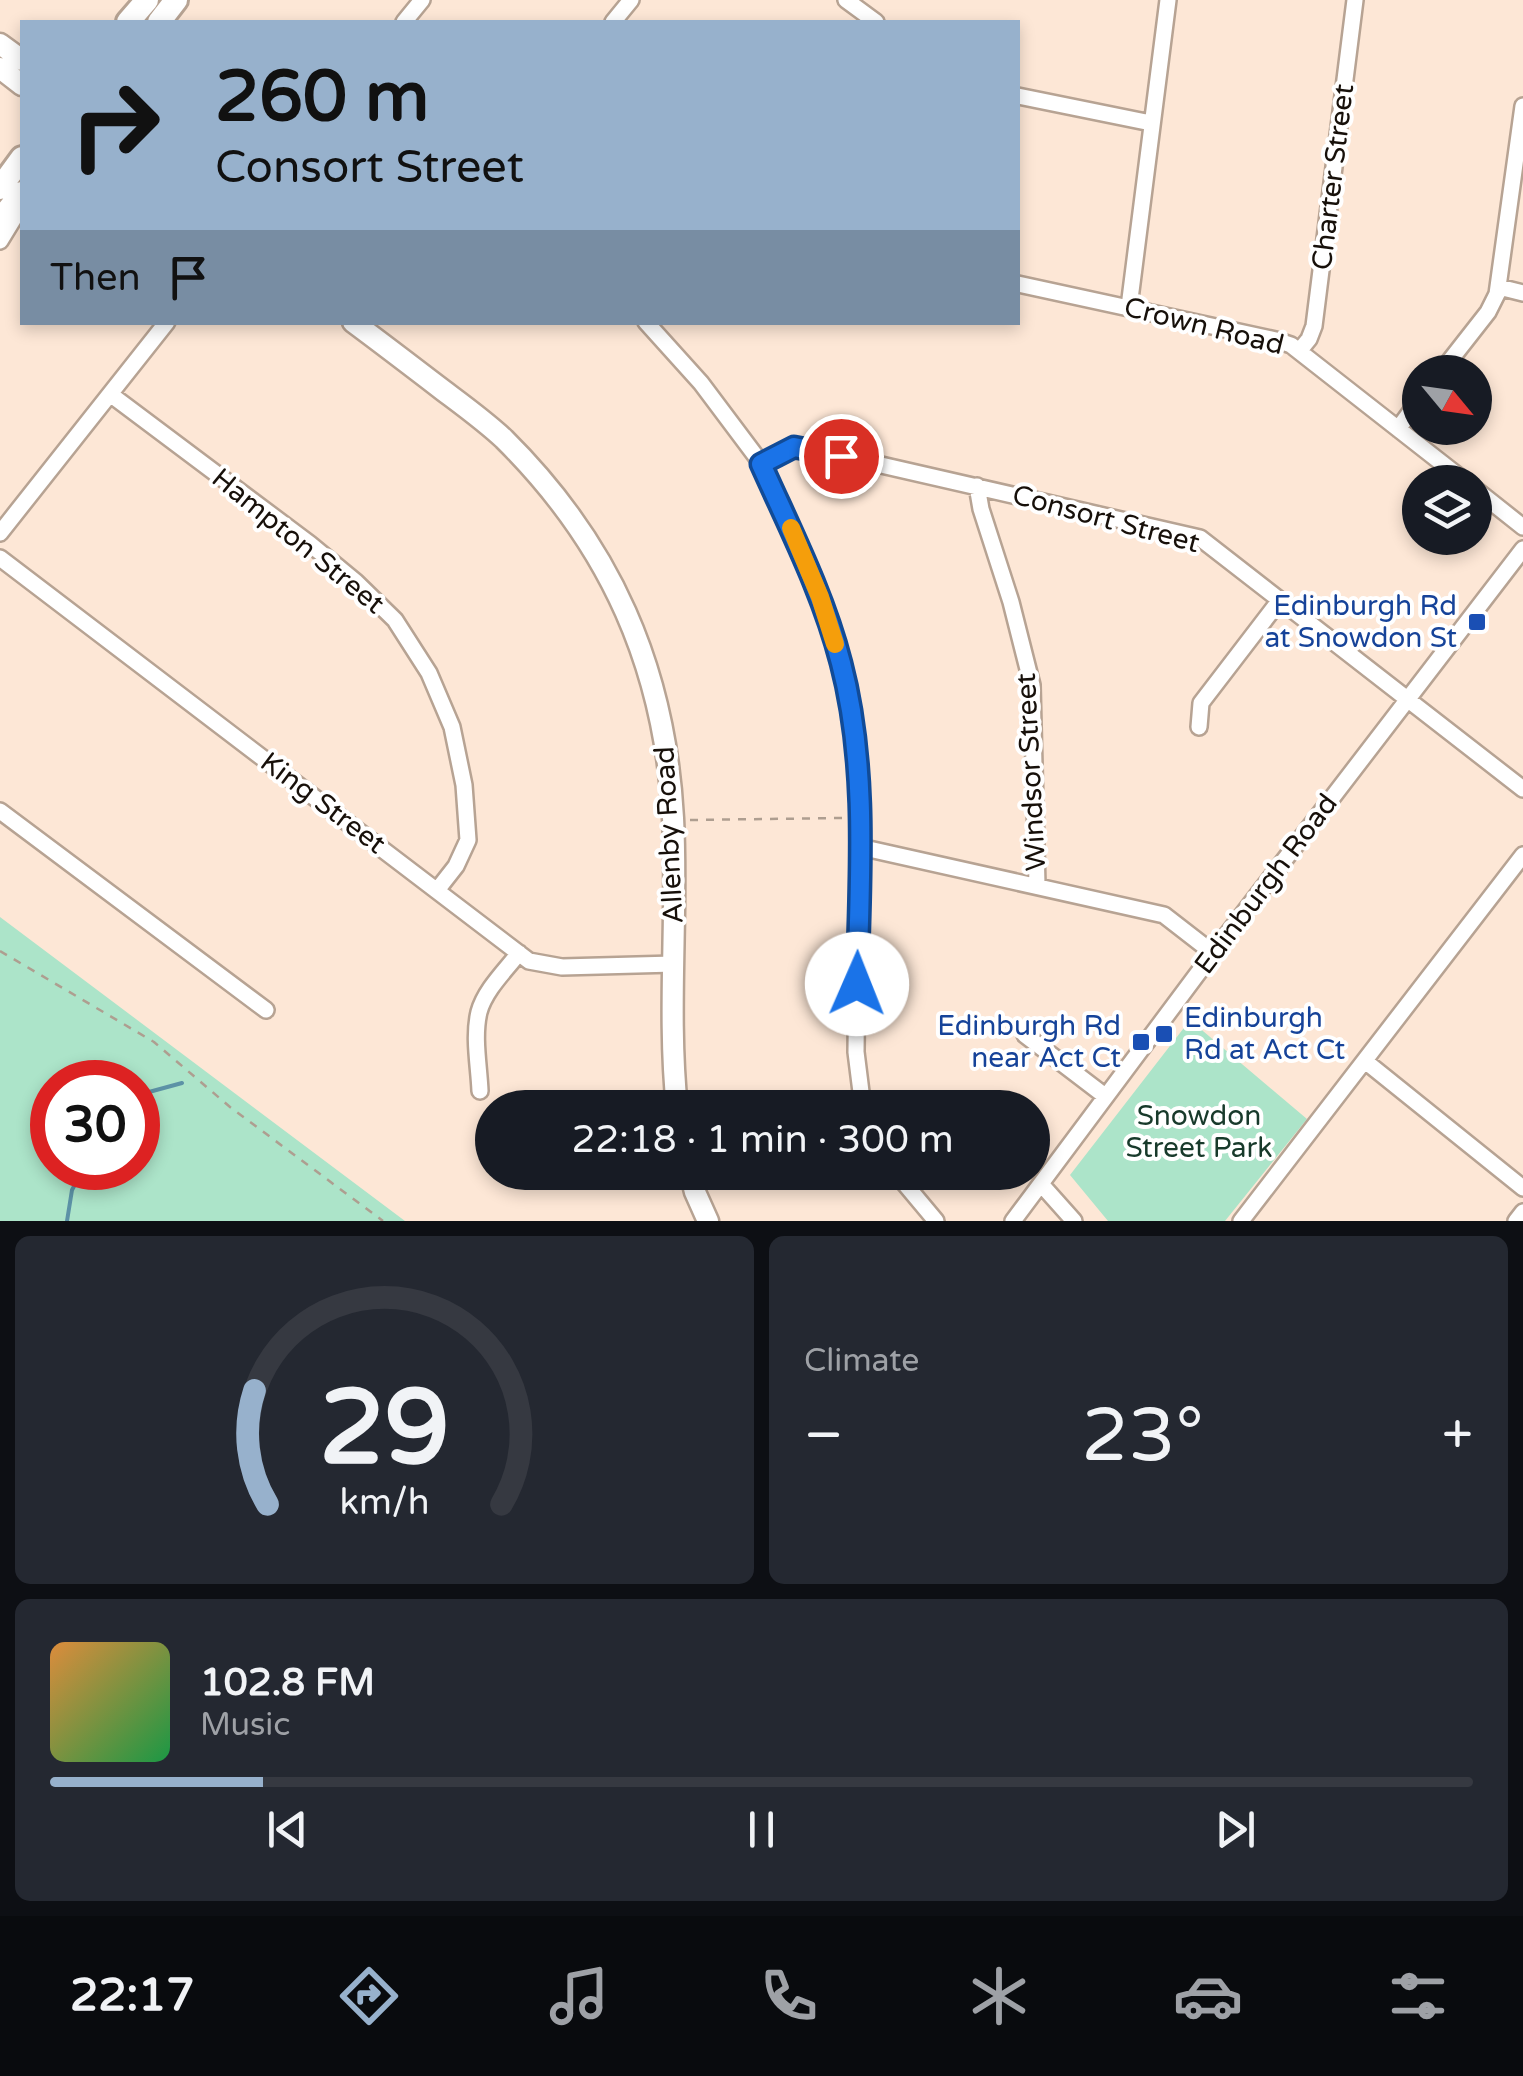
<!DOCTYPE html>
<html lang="en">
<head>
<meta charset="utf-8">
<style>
	:root { --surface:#171b24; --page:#242831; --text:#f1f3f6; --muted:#9ea1a6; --line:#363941; --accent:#97b1cc }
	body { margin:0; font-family:"Varela Round",sans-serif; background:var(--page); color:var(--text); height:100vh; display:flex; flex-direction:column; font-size:38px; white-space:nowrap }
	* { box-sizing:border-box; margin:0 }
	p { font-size:32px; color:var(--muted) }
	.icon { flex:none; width:55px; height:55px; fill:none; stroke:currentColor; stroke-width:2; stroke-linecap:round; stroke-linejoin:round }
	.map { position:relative; height:1221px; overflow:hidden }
	.details { display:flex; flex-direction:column; gap:15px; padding:15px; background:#0d0f14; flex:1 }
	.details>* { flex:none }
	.banner { position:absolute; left:20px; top:20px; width:1000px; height:305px; border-radius:0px; box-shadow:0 5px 15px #0003; background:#97b1cc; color:#111; overflow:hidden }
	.needle { width:65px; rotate:119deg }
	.fabs { position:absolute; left:1402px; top:355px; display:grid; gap:20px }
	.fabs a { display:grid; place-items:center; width:90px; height:90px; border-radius:50%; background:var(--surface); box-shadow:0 5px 15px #0003; font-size:50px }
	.speed { position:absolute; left:30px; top:1060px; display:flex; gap:20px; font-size:50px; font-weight:700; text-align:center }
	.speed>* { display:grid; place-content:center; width:130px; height:130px; border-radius:50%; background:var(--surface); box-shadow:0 5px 15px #0003; line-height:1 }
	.speed .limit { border:15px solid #d22; background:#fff; color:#111 }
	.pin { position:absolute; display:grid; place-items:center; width:85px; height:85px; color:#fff; margin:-42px; border:5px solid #fff; border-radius:50%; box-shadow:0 2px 10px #0007 }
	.me { position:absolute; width:110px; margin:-55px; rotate:1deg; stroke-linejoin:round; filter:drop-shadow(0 0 8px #0008) }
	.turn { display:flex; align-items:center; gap:35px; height:210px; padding:0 30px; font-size:45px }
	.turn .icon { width:130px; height:130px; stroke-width:2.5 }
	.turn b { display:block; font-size:70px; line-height:85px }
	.then { display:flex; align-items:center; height:95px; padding:0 30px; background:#0003; gap:20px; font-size:38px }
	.big { font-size:75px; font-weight:600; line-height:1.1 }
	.details .tile { flex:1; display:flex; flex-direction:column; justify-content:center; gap:15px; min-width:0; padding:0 35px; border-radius:15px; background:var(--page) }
	.details .dial { align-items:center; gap:0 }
	.dial svg { height:260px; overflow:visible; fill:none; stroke:var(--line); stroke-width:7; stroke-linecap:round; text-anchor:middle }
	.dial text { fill:var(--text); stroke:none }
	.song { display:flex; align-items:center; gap:30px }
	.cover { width:120px; height:120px; border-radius:15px; background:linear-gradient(135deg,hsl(30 70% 55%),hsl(140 70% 35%)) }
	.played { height:10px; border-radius:5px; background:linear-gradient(90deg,var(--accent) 15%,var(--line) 15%) }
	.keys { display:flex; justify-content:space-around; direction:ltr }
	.heat { display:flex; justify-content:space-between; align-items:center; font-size:55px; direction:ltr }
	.details .tiles { flex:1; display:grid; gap:15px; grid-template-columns:1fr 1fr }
	.tile:last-child { grid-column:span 2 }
	.trip { position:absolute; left:475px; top:1090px; width:575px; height:100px; border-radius:50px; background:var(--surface); box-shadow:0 5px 15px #0003; font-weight:600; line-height:100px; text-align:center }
	.dock { display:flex; height:160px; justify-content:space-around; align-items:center; background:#090b0e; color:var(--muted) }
	.dock .icon { width:70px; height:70px }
	.dock .current { color:var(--accent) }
	.dock b { font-size:45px; color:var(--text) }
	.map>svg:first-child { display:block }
</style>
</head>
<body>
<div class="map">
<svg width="1523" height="1221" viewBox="0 0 1523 1221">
	<rect width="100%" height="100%" fill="#fde7d6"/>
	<path fill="#ace4c9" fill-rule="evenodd" d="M0 917 405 1221H0ZM52 1082H138V1168H52Z
		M1190 1020 1307 1119 1225 1221H1108L1070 1175Z"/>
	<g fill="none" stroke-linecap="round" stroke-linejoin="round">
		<path stroke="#5c92a6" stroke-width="4" d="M138 1095 182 1083
			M67 1221 72 1190 84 1168"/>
		<g stroke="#b7a393" stroke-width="20">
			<path id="minor" d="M846 0 876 22
				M404 22 422 0
				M613 22 631 0
				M1018 96 1151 123
				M0 241 22 205
				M1018 284 1276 340 1291 345 1466 482
				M1499 287 1523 293
				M1129 307 1168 0
				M646 322 701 383 761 463 820 597 841 664 853 727 859 778 856 1052 863 1108
				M1300 350 1309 339 1314 326 1355 0
				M1441 372 1488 312 1497 294 1523 106
				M110 394 310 544 356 582 395 620 429 673 452 727 464 785 468 840 456 866 438 889
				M1398 429 1420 399
				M761 463 794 447 807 448 1200 538 1523 789
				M977 486 981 509 1011 602 1032 685 1037 885
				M1475 489 1523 527
				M0 533 167 322
				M0 558 529 961 562 967 674 964
				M1199 727 1201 703 1280 600
				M0 811 266 1010
				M860 847 1164 915 1213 953
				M1025 1035 1105 1096
				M1365 1061 1523 1188
				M480 1091C479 1066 473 1037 479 1012 485 990 505 971 519 953
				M895 1172 936 1221
				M1041 1184 1074 1221
				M1013 1221 1213 953 1523 549
				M1241 1221 1523 855
				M1516 1221 1523 1212"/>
		</g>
		<g stroke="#b7a393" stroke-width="25">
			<path id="major" d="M0 44 22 60
				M0 68 22 85
				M353 322C384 345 414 368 444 391 464 406 486 422 504 439 611 545 665 668 673 818 678 914 667 1012 677 1108
				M690 1172 695 1192 708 1221"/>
		</g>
		<g stroke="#b7a393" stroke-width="28">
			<path id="highway" d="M128 22 147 0
				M159 22 176 0
				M0 188 22 158
				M0 220 22 193"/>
		</g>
		<path stroke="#ae9e90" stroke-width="2.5" stroke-dasharray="8 8" stroke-linecap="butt" d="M690 820 842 818
			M0 951 154 1042 230 1107 383 1221"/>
		<use href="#minor" stroke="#fff" stroke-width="15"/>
		<use href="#major" stroke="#fff" stroke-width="20"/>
		<use href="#highway" stroke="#fff" stroke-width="22"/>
	</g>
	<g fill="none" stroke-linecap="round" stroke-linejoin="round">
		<g stroke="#114b97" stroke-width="25">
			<path id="route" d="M841 456 794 447 761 464C790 529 823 593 841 663 868 765 860 879 857 984"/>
		</g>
		<use href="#route" stroke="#1a73e8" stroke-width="18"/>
		<path stroke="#f59e0b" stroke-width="18" d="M791 528 820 597 835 644"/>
	</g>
	<g fill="#1a4fb4" stroke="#fff" stroke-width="4">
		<rect x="1467" y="612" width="20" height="20" rx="5"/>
		<rect x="1154" y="1024" width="20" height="20" rx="5"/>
		<rect x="1131" y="1032" width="20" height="20" rx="5"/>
	</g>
	<g text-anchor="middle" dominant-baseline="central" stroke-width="8" stroke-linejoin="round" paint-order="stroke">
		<g font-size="28" fill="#17100a" stroke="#fff">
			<text transform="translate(1333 177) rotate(-83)">Charter Street</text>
			<text transform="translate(1204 326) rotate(14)">Crown Road</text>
			<text transform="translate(1106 519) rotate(15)">Consort Street</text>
			<text transform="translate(298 541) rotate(39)">Hampton Street</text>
			<text transform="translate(1031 772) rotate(-93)">Windsor Street</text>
			<text transform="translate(323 803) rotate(37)">King Street</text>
			<text transform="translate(669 835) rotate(-93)">Allenby Road</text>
			<text transform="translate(1266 884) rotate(-53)">Edinburgh Road</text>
		</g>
		<g font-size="28" fill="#164399" stroke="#fff" text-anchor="end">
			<text x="1457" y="606">Edinburgh Rd<tspan x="1457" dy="32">at Snowdon St</tspan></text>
			<text x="1184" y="1018" text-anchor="start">Edinburgh<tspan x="1184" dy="32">Rd at Act Ct</tspan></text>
			<text x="1121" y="1026">Edinburgh Rd<tspan x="1121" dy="32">near Act Ct</tspan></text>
		</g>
		<g font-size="28" fill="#183a2b" stroke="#fff">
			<text x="1199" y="1116">Snowdon<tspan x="1199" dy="32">Street Park</tspan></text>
		</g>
	</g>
</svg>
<div class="fabs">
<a><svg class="needle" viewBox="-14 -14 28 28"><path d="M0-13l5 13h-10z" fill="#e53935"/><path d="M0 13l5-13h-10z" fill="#9ea1a6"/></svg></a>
<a><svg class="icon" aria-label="layers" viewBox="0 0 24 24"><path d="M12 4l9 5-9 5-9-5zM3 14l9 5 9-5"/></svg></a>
</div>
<div class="speed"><div class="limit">30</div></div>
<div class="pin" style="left:841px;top:456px;background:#d93025"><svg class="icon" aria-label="arrive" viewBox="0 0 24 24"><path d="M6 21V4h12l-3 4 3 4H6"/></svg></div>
<svg class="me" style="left:857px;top:984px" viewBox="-20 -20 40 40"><circle r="19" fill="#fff"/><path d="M0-13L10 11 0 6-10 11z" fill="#1a73e8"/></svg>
<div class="trip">22:18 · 1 min · 300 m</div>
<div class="banner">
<div class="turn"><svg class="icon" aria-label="right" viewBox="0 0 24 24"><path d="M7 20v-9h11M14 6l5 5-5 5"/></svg><div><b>260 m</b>Consort Street</div></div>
<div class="then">Then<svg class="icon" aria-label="arrive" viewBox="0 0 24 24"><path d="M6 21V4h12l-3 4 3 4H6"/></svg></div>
</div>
</div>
<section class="details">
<div class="tiles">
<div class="tile dial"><svg viewBox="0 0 100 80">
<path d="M14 69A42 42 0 1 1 86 69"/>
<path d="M14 69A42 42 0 0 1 10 34" stroke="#97b1cc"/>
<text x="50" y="56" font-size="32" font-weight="700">29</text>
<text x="50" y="72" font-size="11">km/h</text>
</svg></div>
<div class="tile"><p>Climate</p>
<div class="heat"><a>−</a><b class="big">23°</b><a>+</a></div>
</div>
<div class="tile">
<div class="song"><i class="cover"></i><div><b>102.8 FM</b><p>Music</p></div></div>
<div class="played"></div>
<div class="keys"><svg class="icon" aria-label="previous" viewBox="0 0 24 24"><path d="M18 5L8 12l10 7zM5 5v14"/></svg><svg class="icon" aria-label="pause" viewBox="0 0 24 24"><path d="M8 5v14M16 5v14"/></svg><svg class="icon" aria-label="next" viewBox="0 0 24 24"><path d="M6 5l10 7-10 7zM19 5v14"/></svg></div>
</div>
</div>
</section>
<nav class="dock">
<b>22:17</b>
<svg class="icon current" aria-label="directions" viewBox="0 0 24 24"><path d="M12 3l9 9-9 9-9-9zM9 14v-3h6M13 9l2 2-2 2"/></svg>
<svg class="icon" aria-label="music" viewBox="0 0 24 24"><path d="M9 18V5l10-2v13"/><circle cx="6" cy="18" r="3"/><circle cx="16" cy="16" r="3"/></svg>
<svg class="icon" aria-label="phone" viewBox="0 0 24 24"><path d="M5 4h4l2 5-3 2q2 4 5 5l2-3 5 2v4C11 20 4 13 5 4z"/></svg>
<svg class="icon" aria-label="climate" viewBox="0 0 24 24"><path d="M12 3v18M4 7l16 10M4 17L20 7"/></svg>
<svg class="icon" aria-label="car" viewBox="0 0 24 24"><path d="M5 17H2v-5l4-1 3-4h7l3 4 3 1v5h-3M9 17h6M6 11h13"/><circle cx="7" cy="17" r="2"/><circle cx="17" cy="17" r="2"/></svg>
<svg class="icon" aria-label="filters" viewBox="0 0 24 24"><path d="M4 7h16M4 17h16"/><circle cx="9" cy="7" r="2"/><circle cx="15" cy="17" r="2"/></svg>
</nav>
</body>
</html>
